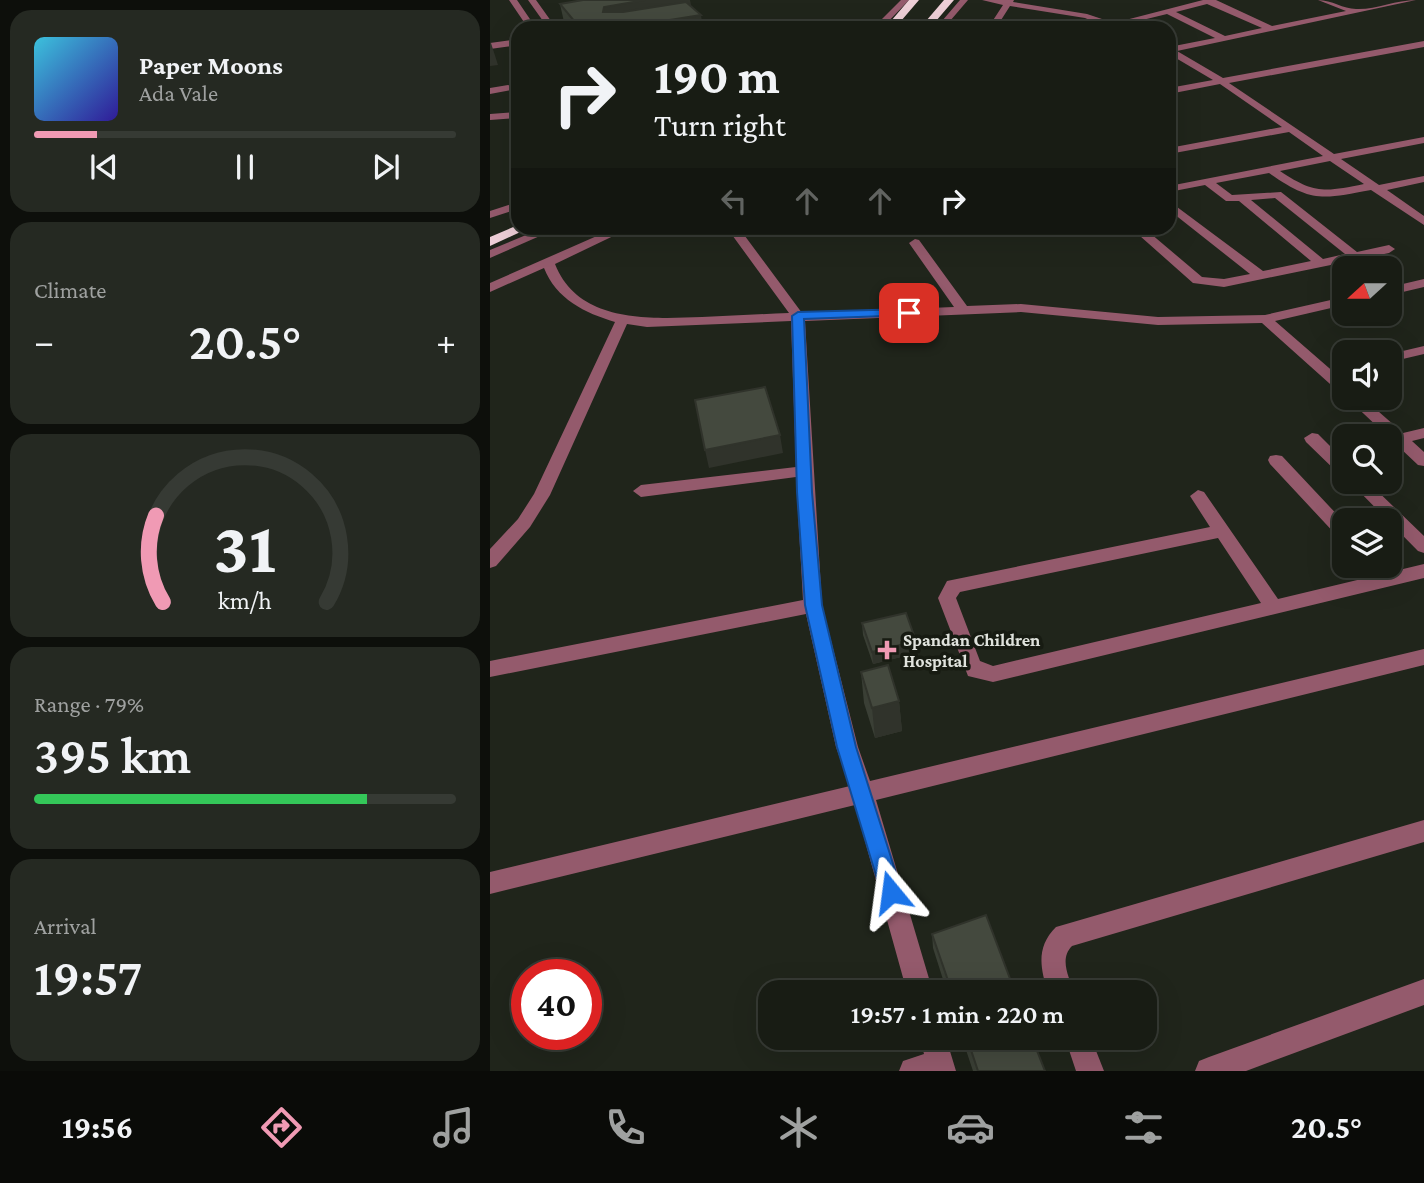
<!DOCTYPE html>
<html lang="en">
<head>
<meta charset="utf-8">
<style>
	:root { --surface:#181c14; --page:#252922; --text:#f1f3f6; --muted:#9fa1a0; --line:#363a34; --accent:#f09ab4 }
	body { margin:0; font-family:"Crimson Pro",serif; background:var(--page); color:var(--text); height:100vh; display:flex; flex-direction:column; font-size:26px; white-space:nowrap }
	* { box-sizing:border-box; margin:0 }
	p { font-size:23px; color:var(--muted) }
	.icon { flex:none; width:38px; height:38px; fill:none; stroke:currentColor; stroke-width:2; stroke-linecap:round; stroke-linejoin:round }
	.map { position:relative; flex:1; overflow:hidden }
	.panel { display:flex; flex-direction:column; gap:10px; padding:10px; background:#0d0f0b; width:490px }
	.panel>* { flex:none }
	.hud { position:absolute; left:21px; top:21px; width:665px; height:214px; border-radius:21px; box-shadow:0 7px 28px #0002,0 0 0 2px var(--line); background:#181c14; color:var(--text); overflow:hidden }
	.needle { width:46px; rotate:249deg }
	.buttons { position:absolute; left:842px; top:256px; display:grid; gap:14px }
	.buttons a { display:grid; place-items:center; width:70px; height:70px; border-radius:14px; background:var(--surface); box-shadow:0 7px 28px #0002,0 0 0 2px var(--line); font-size:35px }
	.speed { position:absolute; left:21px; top:959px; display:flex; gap:14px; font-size:35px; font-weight:700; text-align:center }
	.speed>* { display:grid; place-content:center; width:91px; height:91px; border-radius:50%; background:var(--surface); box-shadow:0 7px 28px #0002,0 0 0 2px var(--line); line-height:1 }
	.speed .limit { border:10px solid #d22; background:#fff; color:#111 }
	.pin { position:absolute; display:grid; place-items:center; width:60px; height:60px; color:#fff; margin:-30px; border-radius:14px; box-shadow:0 4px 10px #0006 }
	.me { position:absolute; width:77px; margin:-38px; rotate:344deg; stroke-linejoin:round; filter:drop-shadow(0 0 5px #0008) }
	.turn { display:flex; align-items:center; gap:24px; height:147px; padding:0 28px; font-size:32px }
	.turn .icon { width:91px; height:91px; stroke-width:2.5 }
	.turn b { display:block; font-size:49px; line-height:60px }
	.lanes { display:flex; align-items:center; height:66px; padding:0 28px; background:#0003; justify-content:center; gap:35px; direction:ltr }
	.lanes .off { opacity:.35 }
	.big { font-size:52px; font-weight:600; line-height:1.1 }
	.panel .card { flex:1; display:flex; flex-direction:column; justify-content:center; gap:10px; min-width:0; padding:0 24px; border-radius:21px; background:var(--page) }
	.panel .dial { align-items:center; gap:0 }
	.dial svg { height:182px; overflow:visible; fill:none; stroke:var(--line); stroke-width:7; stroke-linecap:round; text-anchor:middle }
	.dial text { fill:var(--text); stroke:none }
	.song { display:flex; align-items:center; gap:21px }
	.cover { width:84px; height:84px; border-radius:10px; background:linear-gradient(135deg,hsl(190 70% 55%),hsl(250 70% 35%)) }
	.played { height:7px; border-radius:4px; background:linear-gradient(90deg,var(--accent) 15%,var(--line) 15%) }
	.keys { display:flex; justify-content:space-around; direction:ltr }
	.heat { display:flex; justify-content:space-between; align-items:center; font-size:38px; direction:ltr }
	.charge { height:10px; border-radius:5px; background:linear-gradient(90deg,#34c759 79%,var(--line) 0) }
	.trip { position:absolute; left:268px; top:980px; width:399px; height:70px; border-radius:21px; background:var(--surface); box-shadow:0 7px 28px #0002,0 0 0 2px var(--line); font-weight:600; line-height:70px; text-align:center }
	.tab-bar { display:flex; height:112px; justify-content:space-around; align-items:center; background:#0a0b08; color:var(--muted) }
	.tab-bar .icon { width:49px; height:49px }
	.tab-bar .selected { color:var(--accent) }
	.tab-bar b { font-size:32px; color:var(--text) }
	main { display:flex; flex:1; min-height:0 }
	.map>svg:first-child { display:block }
</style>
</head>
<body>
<main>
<section class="panel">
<div class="card">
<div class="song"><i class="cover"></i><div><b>Paper Moons</b><p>Ada Vale</p></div></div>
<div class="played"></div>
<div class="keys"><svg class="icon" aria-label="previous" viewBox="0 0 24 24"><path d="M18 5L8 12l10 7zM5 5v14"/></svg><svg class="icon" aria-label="pause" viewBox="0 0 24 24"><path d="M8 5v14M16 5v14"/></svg><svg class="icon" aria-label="next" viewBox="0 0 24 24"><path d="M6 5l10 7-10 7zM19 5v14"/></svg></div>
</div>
<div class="card"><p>Climate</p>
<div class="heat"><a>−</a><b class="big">20.5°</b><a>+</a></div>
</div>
<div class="card dial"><svg viewBox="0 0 100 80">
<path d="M14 69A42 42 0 1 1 86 69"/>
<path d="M14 69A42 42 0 0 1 11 31" stroke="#f09ab4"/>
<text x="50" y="56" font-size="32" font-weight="700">31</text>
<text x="50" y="72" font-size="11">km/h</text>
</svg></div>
<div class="card"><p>Range · 79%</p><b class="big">395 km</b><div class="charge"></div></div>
<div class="card"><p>Arrival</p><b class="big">19:57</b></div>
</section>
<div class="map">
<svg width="934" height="1071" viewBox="0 0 934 1071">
	<rect width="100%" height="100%" fill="#20251b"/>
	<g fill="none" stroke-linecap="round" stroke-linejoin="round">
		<path fill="#945a6c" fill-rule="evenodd" d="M19 0H27L46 28H38Z
			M38 0H46L66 28H58Z
			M411 0H419L392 28H383Z
			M470 0H478L454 28H446Z
			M492 0H524L523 2 597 14 624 23 713 0H726L782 26 856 11 828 0C842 0 853 9 866 9 885 10 906 0 926 0L687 51 733 78 934 41V47L739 83 844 154 934 137V143L851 159 889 185 934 176V182L897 190 934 216V225L881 190C832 199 822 203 779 173L726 183 742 195 791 192 867 252 899 245 905 249 899 253 734 287 703 283 641 228H654L712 277 734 279 760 274 679 210V201L773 271 821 261 749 201H736L715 185 679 192V186L833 156 799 132 679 154V148L792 127 730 84 679 94V88L723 80 679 54V47L725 38 677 14 632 25 635 28H618L595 18 520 6 506 28H498L513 5ZM717 4 772 28 735 36 686 12ZM840 161 874 184C835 192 824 194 790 171ZM785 198 855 254 833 259 761 200Z
			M28 39V45L0 49V43Z
			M18 85 21 86V90L0 94V88Z
			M28 112V118L0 120V114Z
			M28 202V209L0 218V211Z
			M53 228H68L0 258V250Z
			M125 228H140L65 264C88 323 159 319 212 317 241 316 270 314 299 313L237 228H249L312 313 464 307 419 243 425 239 429 240 477 306 531 304 668 317 775 315 854 297V305L785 321 854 381V393L849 392 772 323 668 325 531 312 315 321 332 605 368 747 380 781 934 649V665L386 800 443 992H417L365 805 0 894V872L360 786 346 747 316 614 0 677V661L313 600 306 477 151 497 143 491 151 485 306 467 301 321 157 327 137 324 60 495 40 527 6 566 0 568V549L28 519 44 494 125 322C95 313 66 299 54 268L0 292V283Z
			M934 279V287L900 295V287Z
			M934 346V354L900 362V354Z
			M856 397H872L913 433 934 428V438L922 441 934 452V466L928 465Z
			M822 433 828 434 854 460V474L848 473 816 442 814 438Z
			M786 455 792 456 854 522V539L848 537 780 464 778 460 780 456Z
			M859 481H877L934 536V553L928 551Z
			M708 490 714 492 788 599 934 564V578L503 682 478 676 448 598 457 581 720 527 700 496ZM728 538 771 603 503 666 490 661 466 598 470 592Z
			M934 820V842L582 946C569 959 579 977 584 992H558C550 968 546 947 566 927Z
			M934 979V1005L756 1071H705L709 1061 719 1057Z
			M430 1038H456L466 1071H409L413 1061 434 1054Z
			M575 1038H601L614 1071H586Z"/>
		<path fill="#eecfd7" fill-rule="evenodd" d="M419 0H429L405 28H395Z
			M454 0H464L440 28H430Z
			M28 225V228H39L0 246V237Z"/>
	</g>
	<path fill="#3a3f35" d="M70 4 201 6 213 28H80L74 22Z
		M372 623 426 641 427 653 383 664 373 635Z
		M371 672 409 701 412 731 385 738 374 703Z
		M442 934 525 992H457L443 948Z
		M472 1038H542L555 1071H483Z"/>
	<path fill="#30332b" d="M155 0H200L202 10 119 25 113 12 114 7Z
		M211 15 213 28H130Z
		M0 43H1L8 65 0 66Z
		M290 435 293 453 219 468 215 450Z
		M426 641 427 653 383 664 382 652Z
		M409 701 412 731 385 738 382 708Z"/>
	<path fill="#44493e" stroke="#30332b" stroke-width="2" d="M93 0H155L114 7 113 12H133L196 2 211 15 130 28H90L70 4Z
		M327 24 350 28H320Z
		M275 387 290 435 215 450 205 400Z
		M416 613 426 641 382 652 372 623Z
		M398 665 409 701 382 708 371 672Z
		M496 915 525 992H462L442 934Z
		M477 1038H542L555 1071H488Z"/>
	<path fill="#1a73e8" stroke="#114b97" stroke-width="2" d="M419 309 425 313 423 315 314 319 322 492 332 605 366 747 412 892 409 900 401 903 394 900 391 892 347 747 315 605 307 492 302 316 308 312Z"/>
	<path fill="#f09ab4" stroke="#171b12" stroke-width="2.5" d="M393.5 639.5h7v7h7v7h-7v7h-7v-7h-7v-7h7z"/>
	<g text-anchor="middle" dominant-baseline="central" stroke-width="7" stroke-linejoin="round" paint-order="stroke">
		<g font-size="18" font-weight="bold" fill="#e0e3dd" stroke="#171b12" text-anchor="start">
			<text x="413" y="640">Spandan Children<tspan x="413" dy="21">Hospital</tspan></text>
		</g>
	</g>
</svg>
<div class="buttons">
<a><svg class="needle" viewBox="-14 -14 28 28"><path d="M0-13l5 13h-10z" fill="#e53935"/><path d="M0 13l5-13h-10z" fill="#9fa1a0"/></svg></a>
<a><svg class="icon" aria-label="sound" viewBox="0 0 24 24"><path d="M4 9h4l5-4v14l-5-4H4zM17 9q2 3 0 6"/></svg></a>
<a><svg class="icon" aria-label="search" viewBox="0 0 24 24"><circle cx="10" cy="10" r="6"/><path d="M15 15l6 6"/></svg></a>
<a><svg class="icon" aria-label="layers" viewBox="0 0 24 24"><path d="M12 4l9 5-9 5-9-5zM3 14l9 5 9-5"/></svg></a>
</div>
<div class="speed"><div class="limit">40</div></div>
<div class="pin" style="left:419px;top:313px;background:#d93025"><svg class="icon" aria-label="arrive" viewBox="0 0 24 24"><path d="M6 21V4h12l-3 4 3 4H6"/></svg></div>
<svg class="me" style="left:401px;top:892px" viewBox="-20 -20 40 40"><path d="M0-17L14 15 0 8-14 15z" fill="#1a73e8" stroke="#fff" stroke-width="4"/></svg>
<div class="trip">19:57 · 1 min · 220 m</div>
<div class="hud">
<div class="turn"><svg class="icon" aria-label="right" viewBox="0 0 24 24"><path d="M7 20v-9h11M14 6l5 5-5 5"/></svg><div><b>190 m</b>Turn right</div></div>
<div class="lanes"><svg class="icon off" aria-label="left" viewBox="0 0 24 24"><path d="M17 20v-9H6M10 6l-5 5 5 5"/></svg><svg class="icon off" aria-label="ahead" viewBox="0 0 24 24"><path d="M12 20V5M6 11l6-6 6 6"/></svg><svg class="icon off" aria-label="ahead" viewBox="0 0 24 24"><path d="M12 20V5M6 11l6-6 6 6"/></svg><svg class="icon" aria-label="right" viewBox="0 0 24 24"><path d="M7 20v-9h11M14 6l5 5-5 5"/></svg></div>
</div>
</div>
</main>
<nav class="tab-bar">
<b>19:56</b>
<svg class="icon selected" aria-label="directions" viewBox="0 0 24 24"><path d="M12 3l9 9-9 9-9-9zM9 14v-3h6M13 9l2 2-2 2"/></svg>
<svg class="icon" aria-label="music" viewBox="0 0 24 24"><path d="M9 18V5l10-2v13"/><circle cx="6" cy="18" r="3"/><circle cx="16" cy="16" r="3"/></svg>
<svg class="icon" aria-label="phone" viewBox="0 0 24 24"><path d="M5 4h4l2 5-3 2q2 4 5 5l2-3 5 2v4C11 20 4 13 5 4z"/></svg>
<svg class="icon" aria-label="climate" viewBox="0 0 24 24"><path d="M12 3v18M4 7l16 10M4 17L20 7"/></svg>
<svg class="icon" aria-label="car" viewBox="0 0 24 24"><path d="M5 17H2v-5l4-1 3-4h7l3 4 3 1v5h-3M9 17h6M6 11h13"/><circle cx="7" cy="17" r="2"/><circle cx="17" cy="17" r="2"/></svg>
<svg class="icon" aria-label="filters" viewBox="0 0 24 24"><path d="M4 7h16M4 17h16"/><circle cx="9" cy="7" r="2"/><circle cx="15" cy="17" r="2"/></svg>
<b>20.5°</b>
</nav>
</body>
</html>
